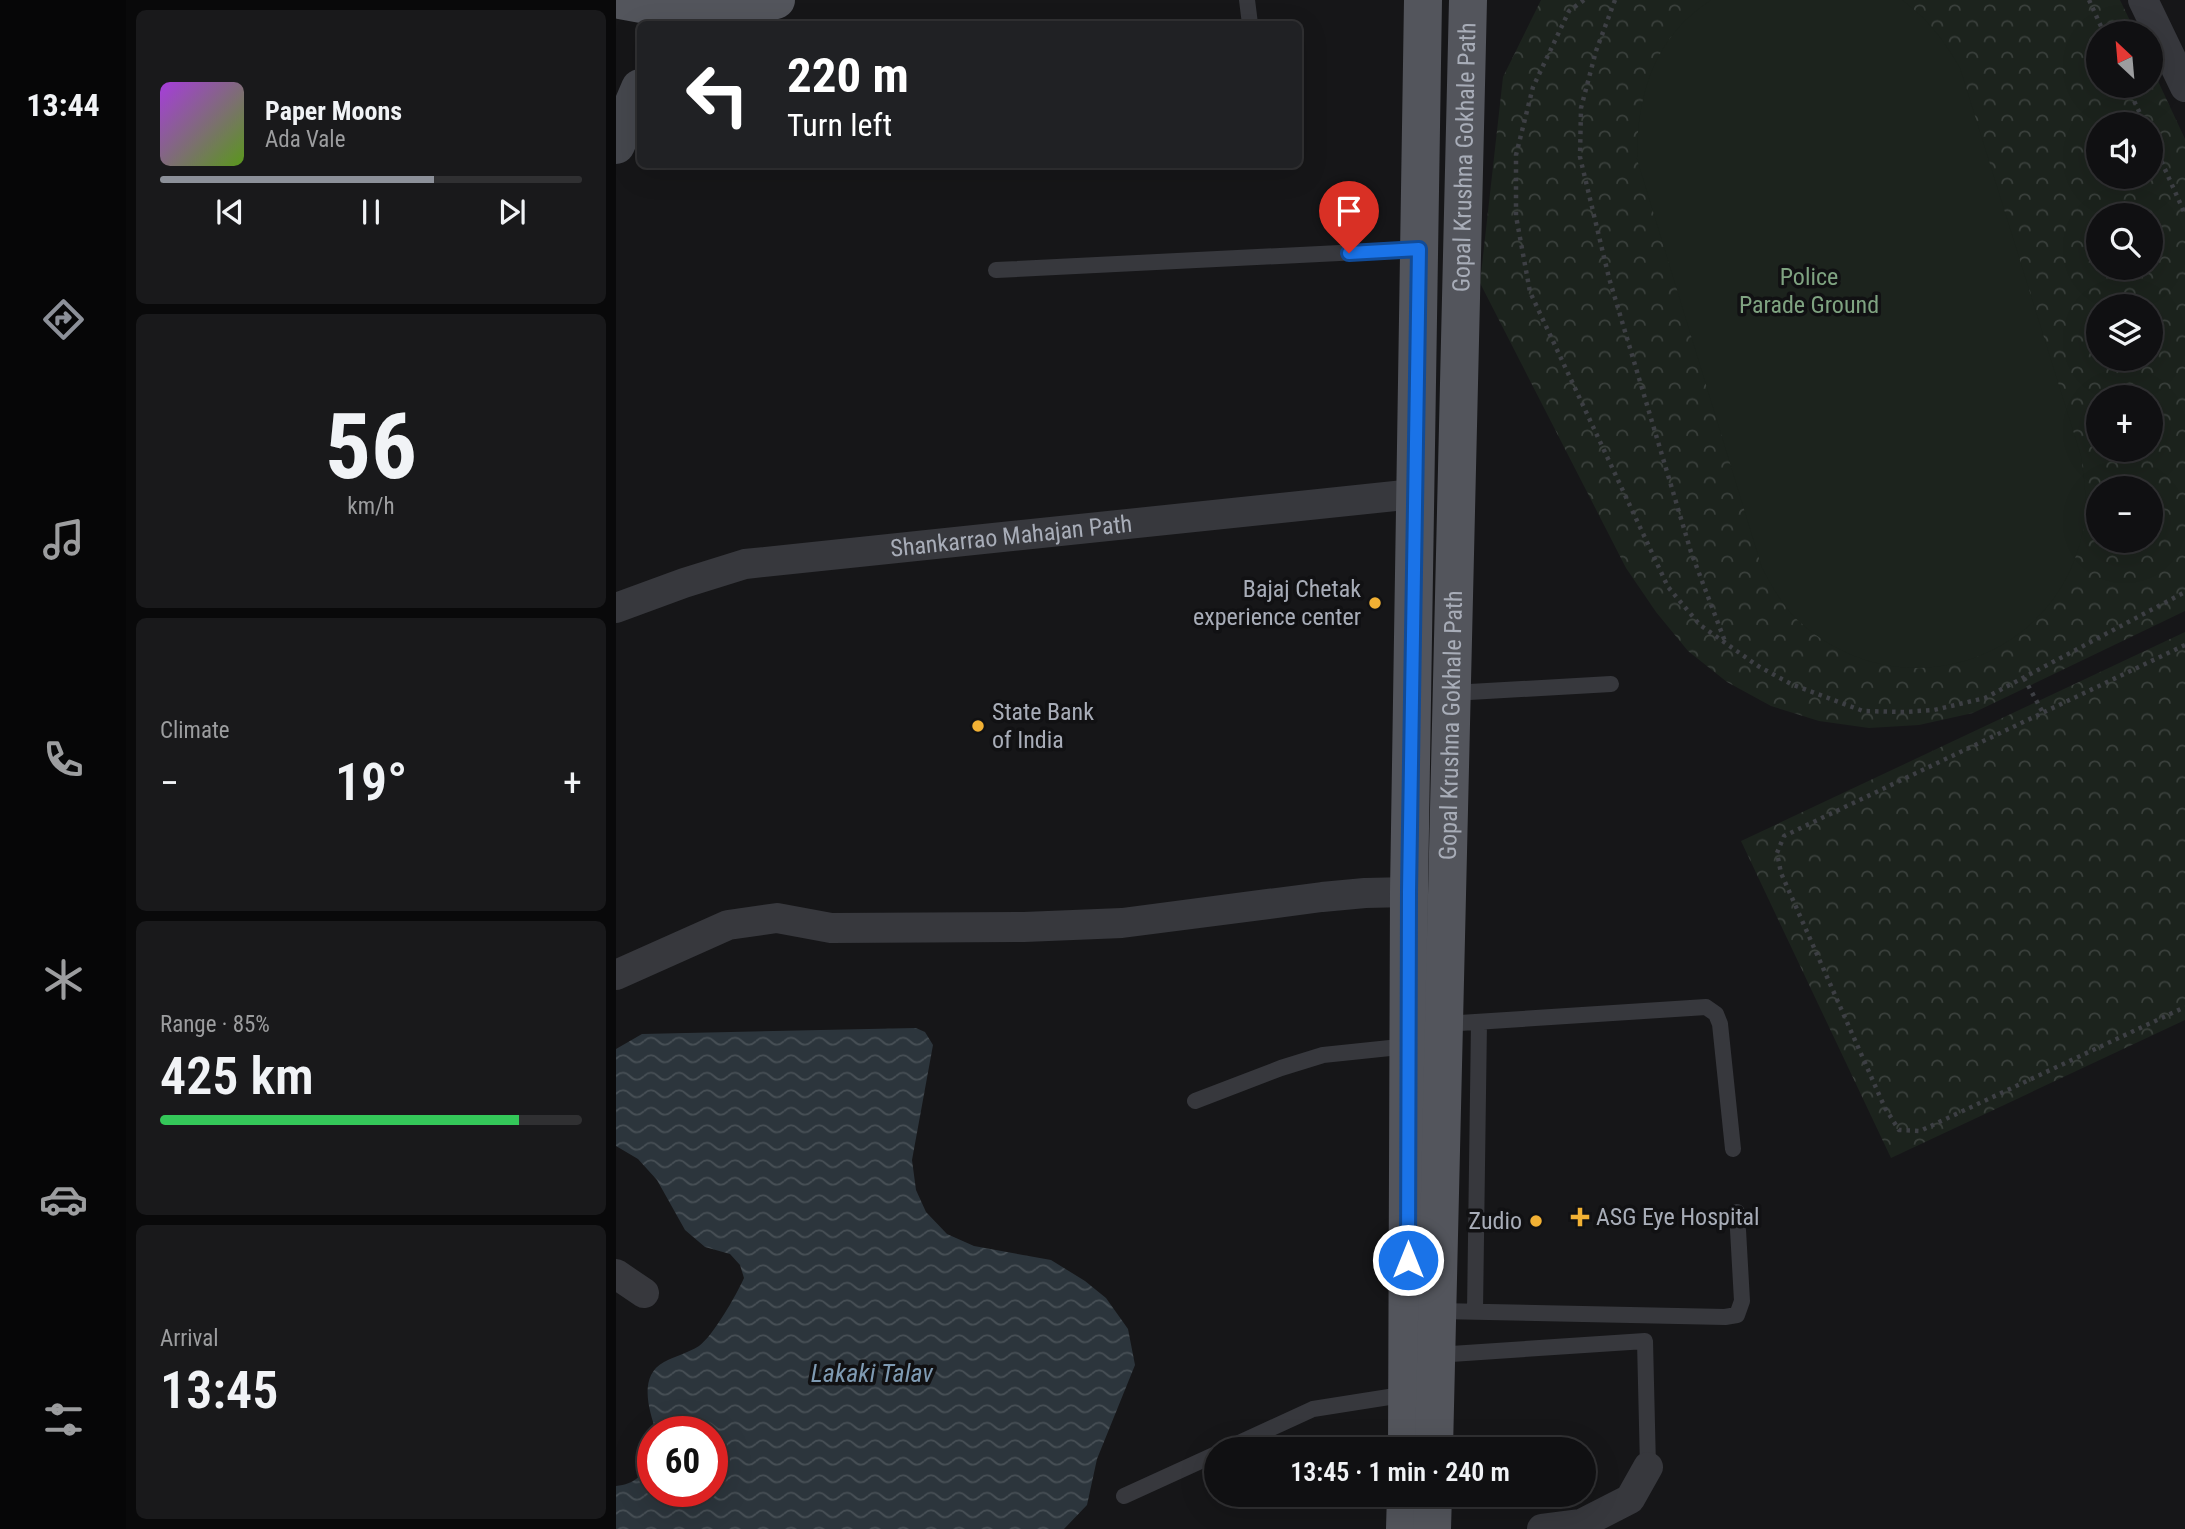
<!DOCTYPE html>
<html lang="en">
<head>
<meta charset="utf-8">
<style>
	:root { --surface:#101012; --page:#19191b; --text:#f1f3f6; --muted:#9c9d9f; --line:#303032; --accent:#8c9099 }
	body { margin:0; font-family:"Roboto Condensed",sans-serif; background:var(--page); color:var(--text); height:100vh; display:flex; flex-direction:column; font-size:26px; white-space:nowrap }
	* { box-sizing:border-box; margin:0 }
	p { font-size:23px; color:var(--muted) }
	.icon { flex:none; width:38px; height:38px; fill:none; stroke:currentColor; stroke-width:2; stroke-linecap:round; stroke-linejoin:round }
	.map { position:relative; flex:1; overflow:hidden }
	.drawer { display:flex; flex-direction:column; gap:10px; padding:10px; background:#09090a; width:490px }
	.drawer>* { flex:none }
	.guide { position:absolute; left:21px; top:21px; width:665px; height:147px; border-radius:10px; box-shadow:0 7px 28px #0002,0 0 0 2px var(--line); background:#202124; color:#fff; overflow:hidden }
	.needle { width:46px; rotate:334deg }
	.tools { position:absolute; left:1470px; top:21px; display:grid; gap:14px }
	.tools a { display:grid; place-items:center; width:77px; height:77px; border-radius:50%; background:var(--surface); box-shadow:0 7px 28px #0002,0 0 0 2px var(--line); font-size:35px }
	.speed { position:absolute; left:21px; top:1416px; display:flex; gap:14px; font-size:35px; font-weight:700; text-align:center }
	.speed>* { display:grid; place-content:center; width:91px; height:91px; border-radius:50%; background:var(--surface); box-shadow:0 7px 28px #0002,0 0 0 2px var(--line); line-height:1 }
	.speed .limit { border:10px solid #d22; background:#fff; color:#111 }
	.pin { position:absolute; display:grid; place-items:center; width:60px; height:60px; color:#fff; margin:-72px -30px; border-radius:50% 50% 50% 0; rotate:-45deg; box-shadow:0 0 7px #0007 }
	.pin .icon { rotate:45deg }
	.me { position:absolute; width:77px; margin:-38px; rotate:0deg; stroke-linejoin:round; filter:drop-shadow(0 0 5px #0008) }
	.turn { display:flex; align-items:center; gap:24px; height:147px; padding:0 35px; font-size:32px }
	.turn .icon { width:91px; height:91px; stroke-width:2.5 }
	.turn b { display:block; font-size:49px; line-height:60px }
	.big { font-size:52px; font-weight:600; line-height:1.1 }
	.drawer .card { flex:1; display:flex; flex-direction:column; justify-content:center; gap:10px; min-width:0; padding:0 24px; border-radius:10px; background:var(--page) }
	.drawer .dial { align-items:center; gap:0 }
	.dial b { font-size:91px; line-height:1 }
	.song { display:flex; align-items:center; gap:21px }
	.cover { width:84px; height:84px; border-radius:10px; background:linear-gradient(135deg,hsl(280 70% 55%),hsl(90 70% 35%)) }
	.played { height:7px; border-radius:4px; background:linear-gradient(90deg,var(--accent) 65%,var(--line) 65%) }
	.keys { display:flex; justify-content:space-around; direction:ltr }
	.heat { display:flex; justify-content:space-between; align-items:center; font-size:38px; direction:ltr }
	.charge { height:10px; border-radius:5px; background:linear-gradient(90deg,#34c759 85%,var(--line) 0) }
	.trip { position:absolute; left:588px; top:1437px; width:392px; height:70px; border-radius:35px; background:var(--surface); box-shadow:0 7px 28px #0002,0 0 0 2px var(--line); font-weight:600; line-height:70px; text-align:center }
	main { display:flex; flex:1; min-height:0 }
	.tabs { display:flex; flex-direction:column; width:126px; justify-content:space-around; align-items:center; background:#060607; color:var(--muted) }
	.tabs .icon { width:49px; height:49px }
	.tabs .active { color:var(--accent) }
	.tabs b { font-size:32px; color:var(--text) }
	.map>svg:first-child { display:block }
</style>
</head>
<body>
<main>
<nav class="tabs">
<b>13:44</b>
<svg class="icon active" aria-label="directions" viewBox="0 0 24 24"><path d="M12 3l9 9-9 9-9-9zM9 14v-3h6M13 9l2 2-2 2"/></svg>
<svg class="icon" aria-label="music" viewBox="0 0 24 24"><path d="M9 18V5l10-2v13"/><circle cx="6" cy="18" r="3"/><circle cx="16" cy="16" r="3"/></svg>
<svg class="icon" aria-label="phone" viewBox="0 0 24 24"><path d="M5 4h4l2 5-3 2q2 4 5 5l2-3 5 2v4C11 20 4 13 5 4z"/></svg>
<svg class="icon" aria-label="climate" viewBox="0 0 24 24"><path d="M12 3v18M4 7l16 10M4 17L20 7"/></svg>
<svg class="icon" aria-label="car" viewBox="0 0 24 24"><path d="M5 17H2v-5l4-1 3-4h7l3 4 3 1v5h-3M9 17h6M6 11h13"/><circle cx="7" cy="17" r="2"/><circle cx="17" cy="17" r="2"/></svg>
<svg class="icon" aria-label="filters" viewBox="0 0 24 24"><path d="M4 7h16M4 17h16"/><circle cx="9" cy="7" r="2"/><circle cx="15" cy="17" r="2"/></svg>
</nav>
<section class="drawer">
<div class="card">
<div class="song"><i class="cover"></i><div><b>Paper Moons</b><p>Ada Vale</p></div></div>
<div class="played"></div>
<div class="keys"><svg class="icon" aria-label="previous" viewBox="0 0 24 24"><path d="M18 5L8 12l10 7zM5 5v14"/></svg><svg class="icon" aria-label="pause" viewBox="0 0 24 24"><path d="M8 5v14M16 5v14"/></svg><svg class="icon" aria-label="next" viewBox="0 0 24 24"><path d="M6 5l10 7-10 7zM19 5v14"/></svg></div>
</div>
<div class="card dial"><b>56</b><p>km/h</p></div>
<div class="card"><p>Climate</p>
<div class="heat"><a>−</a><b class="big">19°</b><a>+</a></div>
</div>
<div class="card"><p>Range · 85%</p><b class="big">425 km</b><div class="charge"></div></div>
<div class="card"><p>Arrival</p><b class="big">13:45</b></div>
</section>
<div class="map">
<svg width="1569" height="1529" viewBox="0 0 1569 1529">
	<defs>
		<pattern id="park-crowns" width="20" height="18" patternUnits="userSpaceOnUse" patternTransform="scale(1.75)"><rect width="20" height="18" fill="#1c231d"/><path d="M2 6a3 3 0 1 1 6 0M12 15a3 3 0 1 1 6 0" fill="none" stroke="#3a403c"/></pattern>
		<pattern id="water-waves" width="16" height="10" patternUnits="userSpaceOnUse" patternTransform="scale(1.75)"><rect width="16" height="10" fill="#2c353c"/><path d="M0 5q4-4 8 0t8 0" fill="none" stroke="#485056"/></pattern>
	</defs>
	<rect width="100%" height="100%" fill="#161618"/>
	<path fill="url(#park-crowns)" fill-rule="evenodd" d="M925 0H1504L1520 33H1482V86H1535V66L1569 139V611L1357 713 1303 725 1253 728 1203 721 1155 706 1111 682 1072 651 1040 612 1010 568 864 283 887 77ZM1482 124H1535V177H1482ZM1482 215H1535V268H1482ZM1482 306H1535V359H1482ZM1482 397H1535V450H1482ZM1482 488H1535V541H1482Z
		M1569 632V1020L1275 1158 1125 841Z"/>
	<path fill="#1c231d" d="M1095 0H1286C1312 19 1328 40 1344 68L1465 456C1468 479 1472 502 1468 525 1445 660 1288 713 1186 624 1168 609 1157 588 1146 568L1021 159C1021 94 1038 37 1095 0Z"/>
	<path fill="url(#water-waves)" d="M300 1028 309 1032 317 1045 296 1160 300 1190 310 1212 331 1234 358 1246 435 1260 469 1281 490 1298 512 1329 519 1365 481 1459 471 1505 448 1529H0V1486C19 1484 26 1475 37 1461V1491H96V1432L40 1431C33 1410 22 1376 48 1362 59 1356 72 1353 83 1346 97 1336 121 1294 128 1278L124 1265 114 1254 89 1247 69 1230 41 1180 22 1159 0 1146V1049L26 1034Z"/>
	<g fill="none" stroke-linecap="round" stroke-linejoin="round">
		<path stroke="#3d3f44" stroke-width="4.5" stroke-dasharray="3.5 5" stroke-linecap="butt" d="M968 0 953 11 917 87 900 155V216L914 292 1052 587 1084 625 1142 666 1175 684 1247 711 1288 712 1318 710 1369 698 1569 592
			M999 0 980 51 965 108 964 157 993 278 1075 552 1110 644
			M1473 0 1488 33
			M1511 86 1529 124
			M1535 138 1569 214
			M1569 645 1168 836 1161 853 1165 873 1269 1108 1283 1130 1304 1131 1569 1007
			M1408 678 1426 711"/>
		<path stroke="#37383d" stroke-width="16" d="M631 0 634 24
			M380 270 803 249
			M836 693 995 684
			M828 1024 1090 1007 1100 1014 1104 1024 1117 1149
			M579 1101 665 1068 707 1055 793 1046
			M822 1311 1109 1317 1121 1315 1126 1301 1121 1212
			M859 1311 863 1022
			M820 1355 1029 1341 1032 1467
			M610 1449 697 1409 792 1394
			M508 1496 600 1454"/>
		<g stroke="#37383d" stroke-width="30">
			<path d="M1527 0 1569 87"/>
			<path id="s1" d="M0 608 68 583 129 564 798 494"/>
			<path d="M0 975 112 925 161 918 215 928 408 927 506 923 706 897 749 893 793 892"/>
			<path d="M0 1274 28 1293"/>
			<path d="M926 1529 965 1524 1014 1499 1032 1467"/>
		</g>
		<path stroke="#45474d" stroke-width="38" d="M0 145 24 88"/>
		<g stroke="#53555c" stroke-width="38">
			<path d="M4 0 64 11 160 0"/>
			<path d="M791 1449 793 892 807 0"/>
			<path id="s2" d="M818 1449 852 0"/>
			<path d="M789 1529 790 1494"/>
			<path d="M816 1529 817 1494"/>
		</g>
	</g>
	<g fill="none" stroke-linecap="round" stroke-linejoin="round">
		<g stroke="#114b97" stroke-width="18">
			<path id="route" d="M733 253 803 249 793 892 792 1260"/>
		</g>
		<use href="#route" stroke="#1a73e8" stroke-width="12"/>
	</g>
	<g fill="#f2b134" stroke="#111113" stroke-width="2.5">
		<circle cx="759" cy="603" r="7"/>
		<circle cx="362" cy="726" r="7"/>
		<path d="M960.5 1206.5h7v7h7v7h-7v7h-7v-7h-7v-7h7z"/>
		<circle cx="920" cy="1221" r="7"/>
	</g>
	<g text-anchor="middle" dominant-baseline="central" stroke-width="7" stroke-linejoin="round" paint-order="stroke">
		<g font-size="24" fill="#a8adb8" stroke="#111113">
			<text stroke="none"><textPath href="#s2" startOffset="1292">Gopal Krushna Gokhale Path</textPath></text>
			<text stroke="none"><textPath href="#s1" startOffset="404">Shankarrao Mahajan Path</textPath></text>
			<text stroke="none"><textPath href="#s2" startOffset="724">Gopal Krushna Gokhale Path</textPath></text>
		</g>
		<g font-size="24" fill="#7fa381" stroke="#111113">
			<text x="1193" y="277">Police<tspan x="1193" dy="28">Parade Ground</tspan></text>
		</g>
		<g font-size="24" fill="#a8adb8" stroke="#111113" text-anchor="end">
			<text x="745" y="589">Bajaj Chetak<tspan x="745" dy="28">experience center</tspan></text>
			<text x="376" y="712" text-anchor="start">State Bank<tspan x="376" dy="28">of India</tspan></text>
			<text x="980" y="1217" text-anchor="start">ASG Eye Hospital</text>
			<text x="906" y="1221">Zudio</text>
		</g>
		<g font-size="26" font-style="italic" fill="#7f9bb3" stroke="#111113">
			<text x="256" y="1373">Lakaki Talav</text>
		</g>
	</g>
</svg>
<div class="tools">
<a><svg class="needle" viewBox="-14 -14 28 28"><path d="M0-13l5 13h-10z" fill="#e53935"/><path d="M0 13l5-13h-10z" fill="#9c9d9f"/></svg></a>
<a><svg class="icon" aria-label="sound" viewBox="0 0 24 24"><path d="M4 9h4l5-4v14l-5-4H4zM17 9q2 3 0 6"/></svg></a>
<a><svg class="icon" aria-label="search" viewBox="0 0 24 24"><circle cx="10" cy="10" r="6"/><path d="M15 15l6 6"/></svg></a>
<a><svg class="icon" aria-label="layers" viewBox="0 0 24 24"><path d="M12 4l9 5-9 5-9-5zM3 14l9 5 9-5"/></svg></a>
<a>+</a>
<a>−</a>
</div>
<div class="speed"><div class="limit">60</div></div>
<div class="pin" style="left:733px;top:253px;background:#d93025"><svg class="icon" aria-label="arrive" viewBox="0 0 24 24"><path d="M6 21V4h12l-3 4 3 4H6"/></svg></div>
<svg class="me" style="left:792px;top:1260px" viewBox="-20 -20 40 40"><circle r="17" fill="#1a73e8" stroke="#fff" stroke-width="3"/><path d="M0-11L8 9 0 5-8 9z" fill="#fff"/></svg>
<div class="trip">13:45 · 1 min · 240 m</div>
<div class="guide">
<div class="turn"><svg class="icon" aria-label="left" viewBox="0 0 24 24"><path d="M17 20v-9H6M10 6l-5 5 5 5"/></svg><div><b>220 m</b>Turn left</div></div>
</div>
</div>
</main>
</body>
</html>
